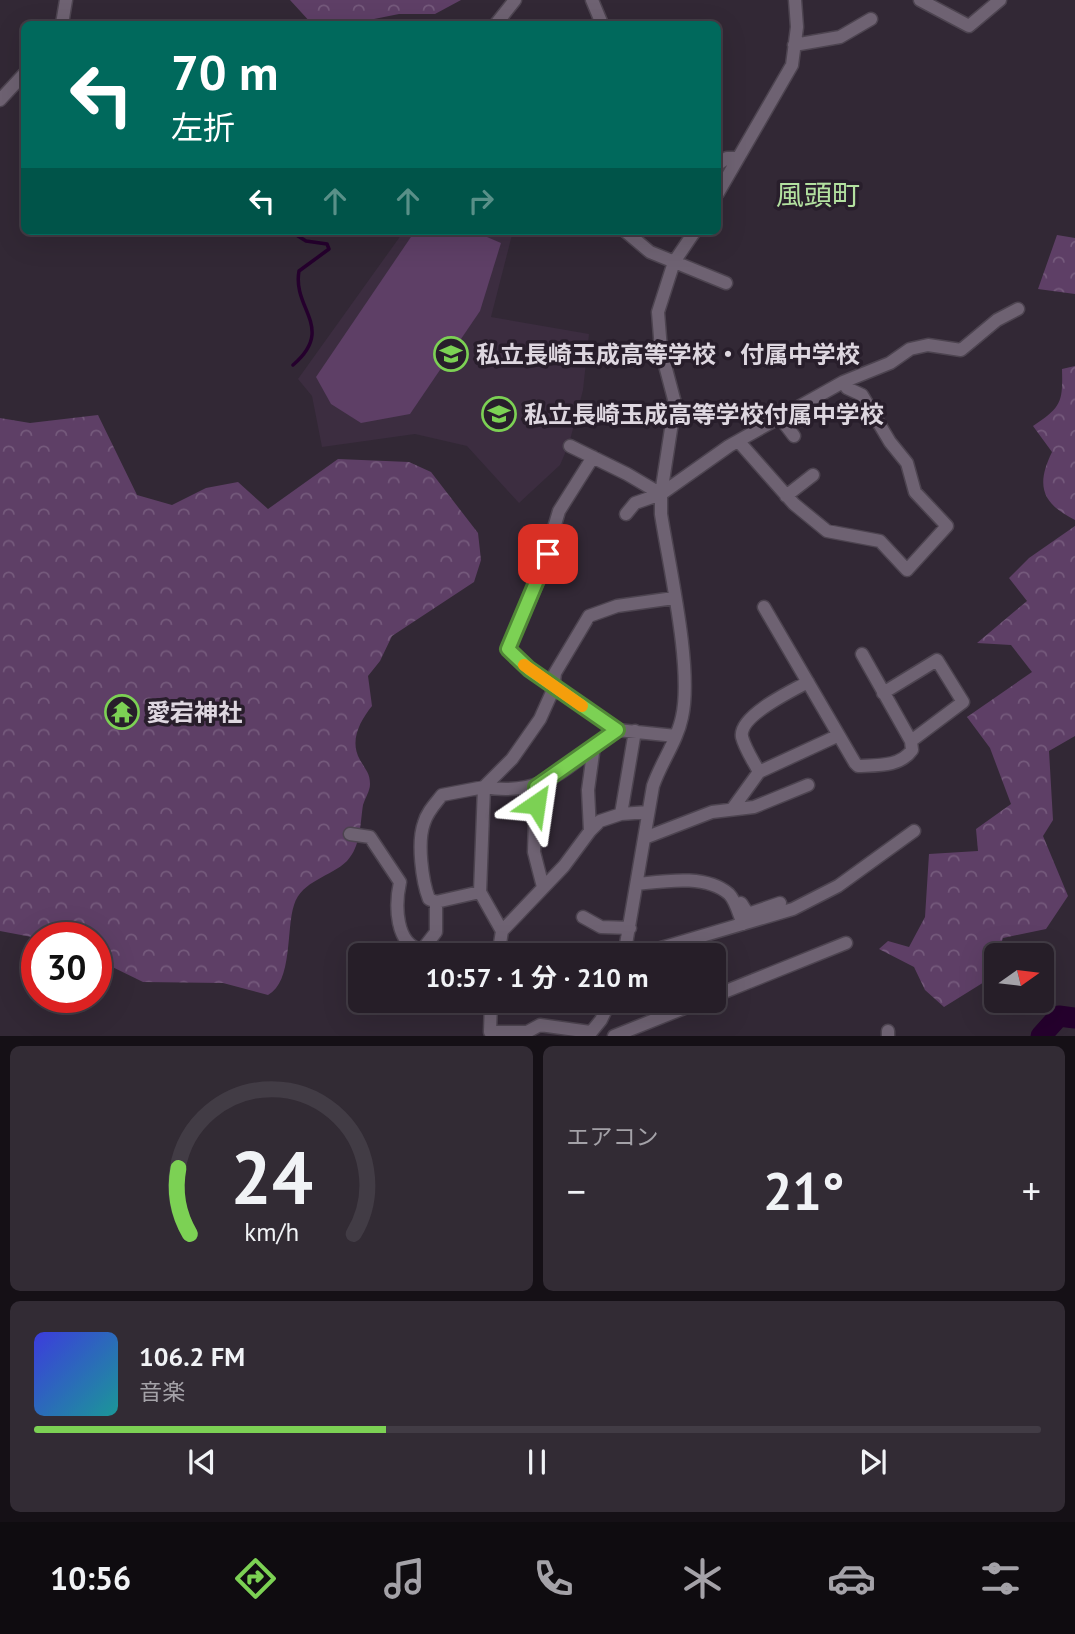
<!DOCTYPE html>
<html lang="ja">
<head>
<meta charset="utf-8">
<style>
	:root { --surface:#261e28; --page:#322b34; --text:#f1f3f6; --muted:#a4a2a8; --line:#423c45; --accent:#7cd154 }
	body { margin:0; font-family:"PT Sans","Noto Sans JP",sans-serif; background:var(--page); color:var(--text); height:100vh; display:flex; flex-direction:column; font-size:26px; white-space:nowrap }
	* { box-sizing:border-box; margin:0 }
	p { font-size:23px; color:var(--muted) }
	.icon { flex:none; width:38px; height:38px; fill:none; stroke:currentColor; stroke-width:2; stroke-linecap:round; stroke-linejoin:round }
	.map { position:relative; height:1036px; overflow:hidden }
	.panel { display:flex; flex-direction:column; gap:10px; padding:10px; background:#151016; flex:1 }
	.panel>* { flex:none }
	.hud { position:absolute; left:21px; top:21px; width:700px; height:214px; border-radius:10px; box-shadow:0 7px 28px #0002,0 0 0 2px var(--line); background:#00695c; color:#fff; overflow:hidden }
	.needle { width:46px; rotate:76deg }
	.controls { position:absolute; left:984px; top:943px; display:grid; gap:14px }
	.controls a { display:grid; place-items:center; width:70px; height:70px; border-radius:10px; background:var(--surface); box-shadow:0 7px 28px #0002,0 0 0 2px var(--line); font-size:35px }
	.speed { position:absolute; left:21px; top:922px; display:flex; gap:14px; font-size:35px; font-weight:700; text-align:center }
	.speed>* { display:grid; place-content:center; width:91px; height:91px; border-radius:50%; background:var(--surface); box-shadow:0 7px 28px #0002,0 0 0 2px var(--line); line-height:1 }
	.speed .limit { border:10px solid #d22; background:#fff; color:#111 }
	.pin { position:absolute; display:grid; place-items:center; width:60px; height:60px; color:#fff; margin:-30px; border-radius:14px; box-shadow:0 4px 10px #0006 }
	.me { position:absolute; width:77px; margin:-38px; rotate:32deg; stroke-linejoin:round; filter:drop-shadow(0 0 5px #0008) }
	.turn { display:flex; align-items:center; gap:24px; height:147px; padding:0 35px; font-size:32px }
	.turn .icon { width:91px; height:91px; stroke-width:2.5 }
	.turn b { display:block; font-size:49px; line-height:60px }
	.lanes { display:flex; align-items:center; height:66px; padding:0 35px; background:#0003; justify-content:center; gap:35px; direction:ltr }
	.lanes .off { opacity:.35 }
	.big { font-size:52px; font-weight:700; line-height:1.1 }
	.panel .tile { flex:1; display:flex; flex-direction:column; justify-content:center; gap:10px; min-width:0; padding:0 24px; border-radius:10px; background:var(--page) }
	.panel .dial { align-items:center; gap:0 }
	.dial svg { height:182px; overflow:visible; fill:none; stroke:var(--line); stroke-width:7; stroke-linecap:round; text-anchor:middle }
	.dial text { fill:var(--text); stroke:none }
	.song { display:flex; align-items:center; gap:21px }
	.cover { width:84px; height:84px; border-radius:10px; background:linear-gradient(135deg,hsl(240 70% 55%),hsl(180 70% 35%)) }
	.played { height:7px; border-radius:4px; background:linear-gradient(90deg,var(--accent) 35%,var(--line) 35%) }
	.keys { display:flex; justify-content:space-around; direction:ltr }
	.heat { display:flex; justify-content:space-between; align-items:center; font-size:38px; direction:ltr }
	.panel .tiles { flex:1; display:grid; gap:10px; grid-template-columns:1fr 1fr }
	.tile:last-child { grid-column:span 2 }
	.trip { position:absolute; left:348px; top:943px; width:378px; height:70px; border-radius:10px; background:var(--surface); box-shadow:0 7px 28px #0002,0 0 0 2px var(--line); font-weight:700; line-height:70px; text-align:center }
	.tabs { display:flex; height:112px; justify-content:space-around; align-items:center; background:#0f0c10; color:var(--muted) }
	.tabs .icon { width:49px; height:49px }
	.tabs .active { color:var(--accent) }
	.tabs b { font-size:32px; color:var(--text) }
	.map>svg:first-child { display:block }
</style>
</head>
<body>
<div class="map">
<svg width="1075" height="1036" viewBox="0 0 1075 1036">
	<defs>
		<pattern id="forest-crowns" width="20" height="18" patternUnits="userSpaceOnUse" patternTransform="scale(1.75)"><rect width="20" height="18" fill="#5e3f66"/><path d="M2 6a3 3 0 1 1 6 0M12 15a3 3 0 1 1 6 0" fill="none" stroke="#755a7c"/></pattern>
	</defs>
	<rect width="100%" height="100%" fill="#322835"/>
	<path fill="#3c2d40" d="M404 231H513L491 317 589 334 583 390 569 444 560 465 519 503 467 446 415 434 322 447 312 396 298 379Z"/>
	<path fill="#5e3f66" d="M415 231H473L501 243 480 311 410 414 361 423 331 404 316 377Z"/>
	<path fill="url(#forest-crowns)" d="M290 0H461L435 14H399L349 24H312Z
		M1057 235 1075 238V294L1038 289Z
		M1075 366V520C1041 503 1036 485 1052 452L1033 426C1061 407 1063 403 1062 369Z
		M98 415 137 495 172 505 206 488 238 482 268 509 338 459 409 462 431 472 478 533 481 560 474 582 392 636 380 661 368 676 372 706C360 721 349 741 360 760 365 769 370 773 370 784 370 791 365 798 363 805 360 824 361 846 347 861 331 877 302 880 294 905 286 928 293 982 268 995L223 983 143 982 96 959V938H37L0 931V418L30 423Z
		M1075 526V736L1049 751 1053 820 1043 836 1068 896 1046 929 1003 938 989 979 944 1007 925 990 914 967 879 949 888 941 909 947 925 917 929 854 978 851 976 829 1011 804 990 748 967 717 1032 672 1011 645 977 643 1027 601 1009 578 1029 558Z"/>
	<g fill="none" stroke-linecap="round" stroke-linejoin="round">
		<path stroke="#25002d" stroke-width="3.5" d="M290 231 306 241 327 244 329 249 299 271C292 309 336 328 293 365"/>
		<path stroke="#25002d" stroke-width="21" d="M1041 1036 1059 1016 1075 1018"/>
		<g stroke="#4d4450" stroke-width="15">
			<path id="street" d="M592 0 602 24
				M920 0 969 26 1000 0
				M62 24 66 0
				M496 24 515 0
				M794 45 840 37 871 19
				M0 100 24 74
				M718 164 727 158H738
				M718 193 792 65 797 27 795 0
				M625 231 650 252 726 283
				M781 419 794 436
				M740 443 794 504 827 531 880 541 907 570 947 526 915 492 907 463 890 442 862 395 847 388 843 382
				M570 446 627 474 661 494
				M593 457 559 511 538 582 508 649 529 669 617 730
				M786 496 813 475
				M626 514 635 503 661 494 729 446 843 382 890 363 910 349 928 345 961 350 997 320 1018 309
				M764 607 855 763 858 766C877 765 900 767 912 750L911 741 862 654
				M883 693 937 660 963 702 911 741
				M759 772C754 762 745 749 742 737 738 716 793 690 808 682
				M536 787 534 852 543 887
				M733 808 759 772 837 736
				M621 814 648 812
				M590 831 600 821 621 814 635 731
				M350 834 370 837 400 882C395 905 395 945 422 950L421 956
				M647 837 712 812 754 807 808 785
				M638 884C665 881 706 874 729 894 736 901 739 915 743 924
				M480 892 436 902 429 899C422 881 417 842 424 823 427 812 435 804 442 795L484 787 512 759 540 719 553 690 555 673 589 616 617 606 674 598
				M741 903 748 914 780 903
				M583 917 601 927 630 928
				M502 931 480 892 484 787C547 798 570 763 617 730L676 736
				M422 950 436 932V902
				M498 956 502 931 564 866 590 831 588 790 594 746
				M624 956 653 786C661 762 677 742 682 717 693 669 669 566 661 514V494L675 403 661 350 658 312 674 262 695 231
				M634 956 793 909 838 886 914 831
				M714 996 846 943
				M383 1001 386 1006 390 1001
				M491 1001 490 1032H527L540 1025 590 1032
				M888 1031V1036
				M588 1036 601 1020 610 1001
				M614 1036 702 1001"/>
		</g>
		<use href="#street" stroke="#6e6272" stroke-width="12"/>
	</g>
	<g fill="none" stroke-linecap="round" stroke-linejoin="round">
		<g stroke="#518837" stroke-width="18">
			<path id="route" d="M536 804V787L617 730 529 669 508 649 548 554"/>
		</g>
		<use href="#route" stroke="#7cd154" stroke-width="12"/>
		<path stroke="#f59e0b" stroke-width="12" d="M524 665 582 706"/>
	</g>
	<defs>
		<g id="school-ring" transform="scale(1.75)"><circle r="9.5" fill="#281e2b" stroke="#7cd154" stroke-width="1.5"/><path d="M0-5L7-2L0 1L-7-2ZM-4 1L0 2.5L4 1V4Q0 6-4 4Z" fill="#7cd154"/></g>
		<g id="temple-ring" transform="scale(1.75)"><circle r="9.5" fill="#281e2b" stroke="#7cd154" stroke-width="1.5"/><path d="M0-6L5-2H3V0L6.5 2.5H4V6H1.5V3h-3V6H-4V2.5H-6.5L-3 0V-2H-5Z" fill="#7cd154"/></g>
	</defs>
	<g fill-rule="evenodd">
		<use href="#school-ring" x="451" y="354"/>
		<use href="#school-ring" x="499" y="414"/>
		<use href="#temple-ring" x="122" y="712"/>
	</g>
	<g text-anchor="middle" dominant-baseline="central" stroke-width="7" stroke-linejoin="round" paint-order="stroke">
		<g font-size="24" font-weight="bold" fill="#ded7e0" stroke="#281e2b" text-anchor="start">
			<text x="476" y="354">私立長崎玉成高等学校・付属中学校</text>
			<text x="524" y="414">私立長崎玉成高等学校付属中学校</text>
			<text x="146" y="712">愛宕神社</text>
		</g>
		<g font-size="28" fill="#b3e1a0" stroke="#281e2b">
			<text x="818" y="194">風頭町</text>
		</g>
	</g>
</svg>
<div class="controls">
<a><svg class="needle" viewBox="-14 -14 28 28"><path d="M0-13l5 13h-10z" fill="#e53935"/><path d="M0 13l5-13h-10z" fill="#a4a2a8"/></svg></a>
</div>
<div class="speed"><div class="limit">30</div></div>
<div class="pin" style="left:548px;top:554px;background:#d93025"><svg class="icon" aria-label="arrive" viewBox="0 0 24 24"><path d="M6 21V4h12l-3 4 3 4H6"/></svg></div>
<svg class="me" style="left:536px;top:804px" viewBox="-20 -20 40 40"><path d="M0-17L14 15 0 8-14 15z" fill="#7cd154" stroke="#fff" stroke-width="4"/></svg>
<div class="trip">10:57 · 1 分 · 210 m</div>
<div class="hud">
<div class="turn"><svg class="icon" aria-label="left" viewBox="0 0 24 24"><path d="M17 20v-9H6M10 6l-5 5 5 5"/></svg><div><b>70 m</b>左折</div></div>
<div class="lanes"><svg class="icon" aria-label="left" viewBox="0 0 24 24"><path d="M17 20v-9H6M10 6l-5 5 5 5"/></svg><svg class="icon off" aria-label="ahead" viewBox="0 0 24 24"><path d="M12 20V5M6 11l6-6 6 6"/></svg><svg class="icon off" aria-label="ahead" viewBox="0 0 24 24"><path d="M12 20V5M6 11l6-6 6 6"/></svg><svg class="icon off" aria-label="right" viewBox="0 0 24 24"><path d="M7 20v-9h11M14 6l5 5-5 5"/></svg></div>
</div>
</div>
<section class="panel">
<div class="tiles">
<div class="tile dial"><svg viewBox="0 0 100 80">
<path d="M14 69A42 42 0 1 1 86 69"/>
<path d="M14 69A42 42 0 0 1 9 40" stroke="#7cd154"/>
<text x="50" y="56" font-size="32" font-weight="700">24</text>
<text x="50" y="72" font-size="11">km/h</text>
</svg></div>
<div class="tile"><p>エアコン</p>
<div class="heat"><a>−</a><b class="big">21°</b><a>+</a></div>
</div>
<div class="tile">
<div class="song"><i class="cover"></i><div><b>106.2 FM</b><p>音楽</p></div></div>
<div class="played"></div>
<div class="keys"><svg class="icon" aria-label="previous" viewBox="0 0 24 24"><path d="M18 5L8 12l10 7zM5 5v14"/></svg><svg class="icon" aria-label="pause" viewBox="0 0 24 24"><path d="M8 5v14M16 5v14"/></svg><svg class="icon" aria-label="next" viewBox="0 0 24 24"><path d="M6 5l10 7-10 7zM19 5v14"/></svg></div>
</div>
</div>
</section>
<nav class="tabs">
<b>10:56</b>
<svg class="icon active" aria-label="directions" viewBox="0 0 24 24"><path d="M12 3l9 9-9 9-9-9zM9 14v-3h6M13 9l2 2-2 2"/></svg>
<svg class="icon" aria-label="music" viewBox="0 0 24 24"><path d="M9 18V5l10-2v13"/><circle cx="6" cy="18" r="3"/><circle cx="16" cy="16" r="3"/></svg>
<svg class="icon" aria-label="phone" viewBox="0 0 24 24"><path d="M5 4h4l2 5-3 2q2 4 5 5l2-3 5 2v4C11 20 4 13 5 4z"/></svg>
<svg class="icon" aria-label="climate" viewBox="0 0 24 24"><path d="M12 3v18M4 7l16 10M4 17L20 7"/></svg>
<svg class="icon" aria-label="car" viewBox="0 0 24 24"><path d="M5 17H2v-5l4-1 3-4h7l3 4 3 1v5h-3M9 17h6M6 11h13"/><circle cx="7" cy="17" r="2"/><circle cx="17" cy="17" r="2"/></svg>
<svg class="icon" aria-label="filters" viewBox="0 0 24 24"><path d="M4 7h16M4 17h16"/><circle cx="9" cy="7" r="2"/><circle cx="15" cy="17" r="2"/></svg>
</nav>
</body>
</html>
